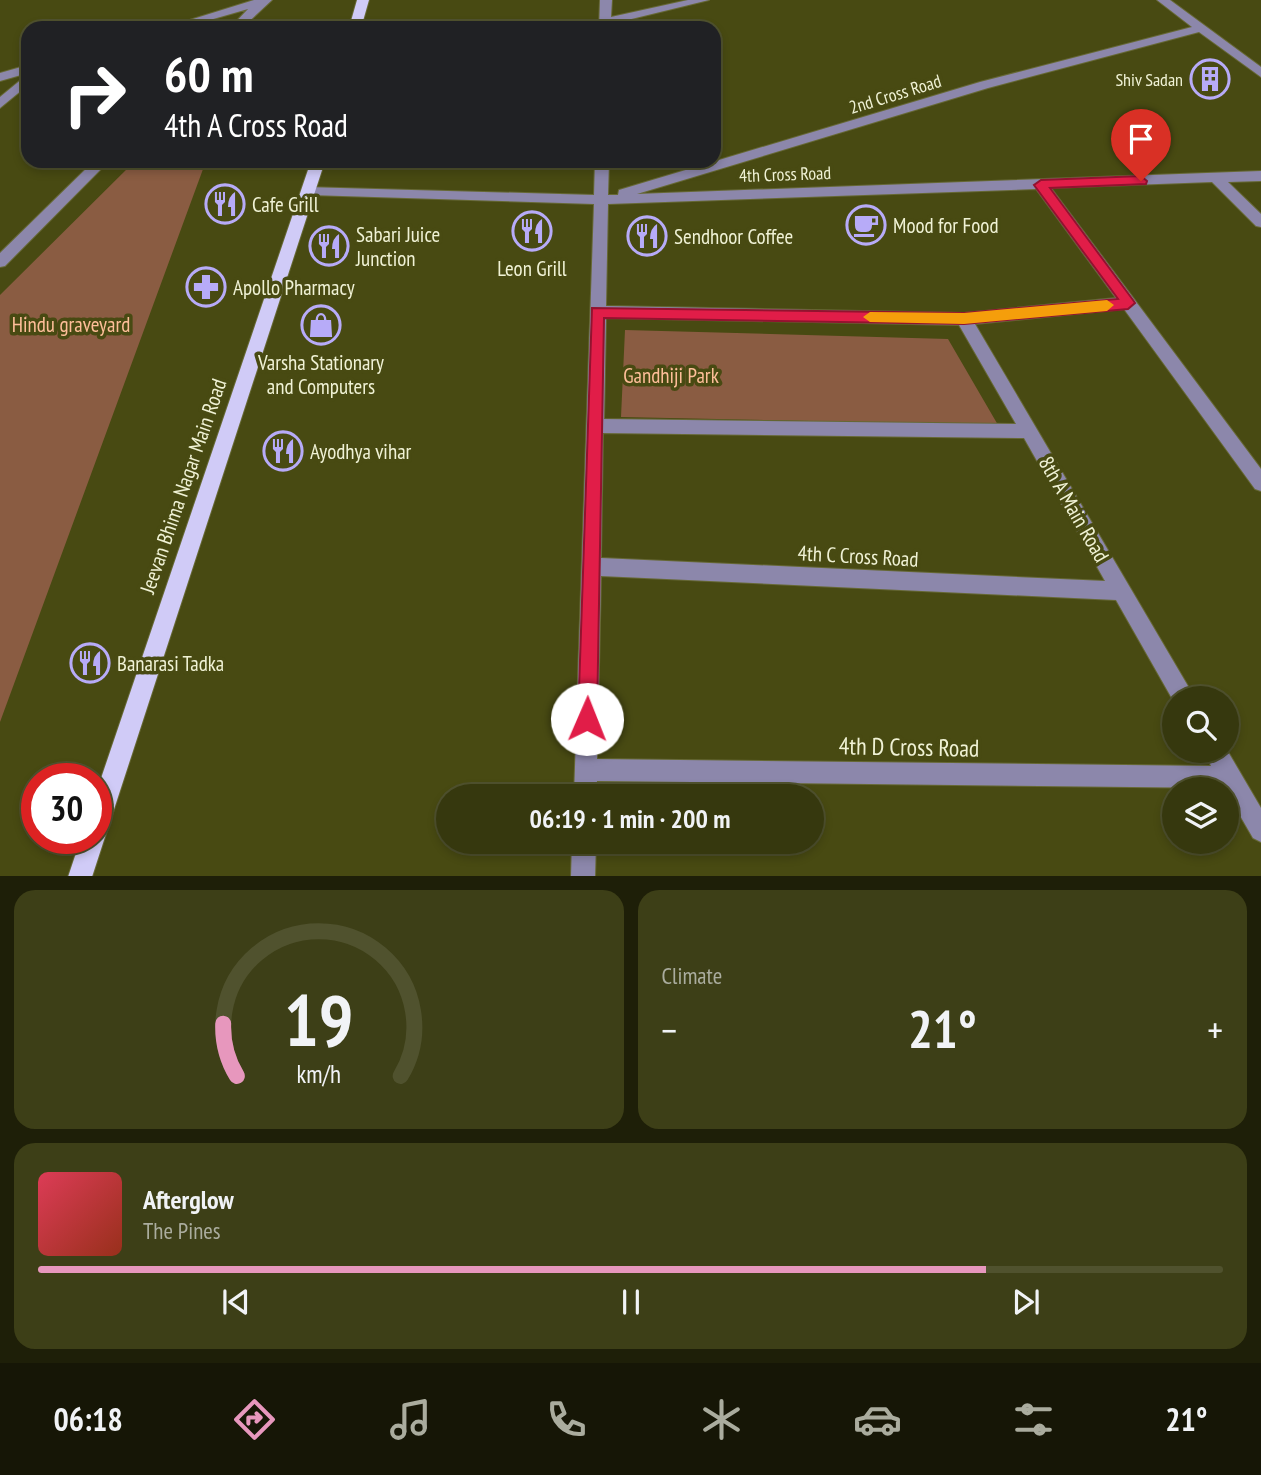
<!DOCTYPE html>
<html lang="en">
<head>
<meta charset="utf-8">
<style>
	:root { --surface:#36380e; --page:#3d3f17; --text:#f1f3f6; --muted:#aaac9e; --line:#50522e; --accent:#e797bd }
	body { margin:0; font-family:"PT Sans Narrow",sans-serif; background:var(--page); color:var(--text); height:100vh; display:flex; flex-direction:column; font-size:26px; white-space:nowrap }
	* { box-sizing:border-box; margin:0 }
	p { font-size:23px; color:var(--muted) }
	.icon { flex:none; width:38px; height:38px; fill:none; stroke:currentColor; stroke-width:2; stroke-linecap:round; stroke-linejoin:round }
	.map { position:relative; height:876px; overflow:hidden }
	.drawer { display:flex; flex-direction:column; gap:14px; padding:14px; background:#1e1f08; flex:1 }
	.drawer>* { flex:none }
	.top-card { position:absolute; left:21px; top:21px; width:700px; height:147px; border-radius:21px; box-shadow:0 4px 10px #0003,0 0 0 2px var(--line); background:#202124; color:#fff; overflow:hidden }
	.fabs { position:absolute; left:1162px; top:686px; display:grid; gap:14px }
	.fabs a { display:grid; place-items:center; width:77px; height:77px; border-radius:50%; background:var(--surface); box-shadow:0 4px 10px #0003,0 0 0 2px var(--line); font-size:35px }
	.speed { position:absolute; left:21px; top:763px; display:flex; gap:14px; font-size:35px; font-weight:700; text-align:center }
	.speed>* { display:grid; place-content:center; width:91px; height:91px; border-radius:50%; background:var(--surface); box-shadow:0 4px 10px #0003,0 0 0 2px var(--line); line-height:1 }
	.speed .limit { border:10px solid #d22; background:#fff; color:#111 }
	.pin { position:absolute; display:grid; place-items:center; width:60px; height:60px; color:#fff; margin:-72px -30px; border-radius:50% 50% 50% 0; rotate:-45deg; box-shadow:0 0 7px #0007 }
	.pin .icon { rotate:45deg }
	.me { position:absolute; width:77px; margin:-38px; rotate:1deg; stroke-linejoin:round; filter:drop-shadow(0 0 5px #0008) }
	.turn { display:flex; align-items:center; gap:24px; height:147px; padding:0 28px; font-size:32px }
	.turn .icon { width:91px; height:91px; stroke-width:2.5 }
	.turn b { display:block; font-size:49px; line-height:60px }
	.big { font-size:52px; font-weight:700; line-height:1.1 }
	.drawer .tile { flex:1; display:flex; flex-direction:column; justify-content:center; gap:10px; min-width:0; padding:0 24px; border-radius:21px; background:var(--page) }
	.drawer .dial { align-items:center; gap:0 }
	.dial svg { height:182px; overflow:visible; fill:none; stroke:var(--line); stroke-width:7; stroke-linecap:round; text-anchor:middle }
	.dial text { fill:var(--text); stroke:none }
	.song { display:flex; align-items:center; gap:21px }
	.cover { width:84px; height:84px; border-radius:10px; background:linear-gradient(135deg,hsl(350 70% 55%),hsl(10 70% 35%)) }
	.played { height:7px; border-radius:4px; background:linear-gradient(90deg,var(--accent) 80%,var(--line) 80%) }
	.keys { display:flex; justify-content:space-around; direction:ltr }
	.heat { display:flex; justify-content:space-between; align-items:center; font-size:38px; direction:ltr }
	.drawer .tiles { flex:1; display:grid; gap:14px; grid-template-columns:1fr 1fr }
	.tile:last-child { grid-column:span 2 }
	.trip { position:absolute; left:436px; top:784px; width:388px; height:70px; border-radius:35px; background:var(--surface); box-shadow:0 4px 10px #0003,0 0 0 2px var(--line); font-weight:700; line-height:70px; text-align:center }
	.tab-bar { display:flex; height:112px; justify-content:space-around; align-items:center; background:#161606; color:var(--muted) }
	.tab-bar .icon { width:49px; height:49px }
	.tab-bar .current { color:var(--accent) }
	.tab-bar b { font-size:32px; color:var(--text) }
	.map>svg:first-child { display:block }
</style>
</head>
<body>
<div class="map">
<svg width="1261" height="877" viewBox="0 0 1261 877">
	<rect width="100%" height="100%" fill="#484a12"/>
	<path fill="#8a5c42" d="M135 161H206L0 722V295Z
		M625 330 948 339 998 425 621 417Z"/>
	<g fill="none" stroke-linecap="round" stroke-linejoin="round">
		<g stroke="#666835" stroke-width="2">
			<path id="minor" d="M254 0H272L242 28H230L248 9 182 28H164Z
				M600 0H612L611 17 688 0H709L611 24V28H599Z
				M1157 0H1170L1261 67V77L1199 32 988 88 637 194 1261 171V181L1228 182 1261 214V227L1256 226 1212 182 1051 188 1261 469V491L1255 489 1124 309 975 324 1195 698H1174V702L1116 600 601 576 597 759 1211 766 1204 751 1227 750 1261 808V842L1253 838 1224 788 597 781 596 796H574L594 204 310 195 303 190 305 187 594 195 595 161H609L608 195H618L619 190 980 82 1192 27ZM1036 189 1116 298 964 313 606 306 608 204ZM606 318 959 325 1016 424 604 419ZM603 433 1024 438 1105 581 601 558Z
				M28 65V73L0 81V73Z
				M28 74V85L0 108V97Z
				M94 161H109L5 266 0 267V253Z
				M572 842H596L595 877H571Z"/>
		</g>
		<g stroke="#666835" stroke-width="2">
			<path id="major" d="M357 0H369L361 28H349Z
				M311 161H325L92 877H68L81 838H96V793Z"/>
		</g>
		<use href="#minor" fill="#8c87ab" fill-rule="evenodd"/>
		<use href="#major" fill="#d0cbf7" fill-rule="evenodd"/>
	</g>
	<path fill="#e11d48" stroke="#92132f" stroke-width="2" d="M1141 176 1147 181 1146 184 1050 188 1133 300 1135 303 1128 309 964 324 604 318 597 719 594 726 587 729 581 726 578 719 592 308 964 313 1118 299 1034 185 1041 180Z"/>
	<path fill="#f59e0b" d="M1107 300 1114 305 1107 311 964 324 870 322 863 317 870 312 964 313Z"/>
	<defs>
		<g id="building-ring" transform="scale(2.0125)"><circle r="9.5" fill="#484a12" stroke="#b7abf8" stroke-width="1.5"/><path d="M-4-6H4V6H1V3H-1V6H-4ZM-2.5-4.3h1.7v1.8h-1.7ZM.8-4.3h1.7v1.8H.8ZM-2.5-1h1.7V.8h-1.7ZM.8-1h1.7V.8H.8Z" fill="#b7abf8"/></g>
		<g id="restaurant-ring" transform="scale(2.0125)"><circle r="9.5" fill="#484a12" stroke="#b7abf8" stroke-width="1.5"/><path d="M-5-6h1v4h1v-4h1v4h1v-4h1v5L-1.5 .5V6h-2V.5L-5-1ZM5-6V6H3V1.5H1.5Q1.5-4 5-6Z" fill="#b7abf8"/></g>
		<g id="cafe-ring" transform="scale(2.0125)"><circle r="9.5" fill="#484a12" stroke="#b7abf8" stroke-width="1.5"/><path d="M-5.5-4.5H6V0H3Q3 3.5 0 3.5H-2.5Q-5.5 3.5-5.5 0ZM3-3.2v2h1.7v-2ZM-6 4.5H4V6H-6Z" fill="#b7abf8"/></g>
		<g id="pharmacy-ring" transform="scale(2.0125)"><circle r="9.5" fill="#484a12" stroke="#b7abf8" stroke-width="1.5"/><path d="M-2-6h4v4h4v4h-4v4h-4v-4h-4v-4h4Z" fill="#b7abf8"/></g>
		<g id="shop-ring" transform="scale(2.0125)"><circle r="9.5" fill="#484a12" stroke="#b7abf8" stroke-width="1.5"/><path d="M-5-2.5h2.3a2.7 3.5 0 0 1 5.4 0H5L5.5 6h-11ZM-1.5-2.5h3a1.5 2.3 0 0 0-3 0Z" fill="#b7abf8"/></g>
	</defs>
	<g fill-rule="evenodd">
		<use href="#building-ring" x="1210" y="79"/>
		<use href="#restaurant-ring" x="225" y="204"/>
		<use href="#cafe-ring" x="866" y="225"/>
		<use href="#restaurant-ring" x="532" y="231"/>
		<use href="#restaurant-ring" x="647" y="236"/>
		<use href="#restaurant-ring" x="329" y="246"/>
		<use href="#pharmacy-ring" x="206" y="287"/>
		<use href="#shop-ring" x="321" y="325"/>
		<use href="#restaurant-ring" x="283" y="451"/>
		<use href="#restaurant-ring" x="90" y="663"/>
	</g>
	<g text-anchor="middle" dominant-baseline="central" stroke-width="7" stroke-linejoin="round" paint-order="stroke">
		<g font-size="18" fill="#f0f2d5" stroke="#484a12" text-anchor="end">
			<text x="1183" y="79">Shiv Sadan</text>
		</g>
		<g font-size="18" fill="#f0f2d5" stroke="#484a12">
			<text transform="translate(895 94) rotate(-17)">2nd Cross Road</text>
			<text transform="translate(785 174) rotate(-2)">4th Cross Road</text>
		</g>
		<g font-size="21" fill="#f0f2d5" stroke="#484a12" text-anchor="start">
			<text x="252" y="204">Cafe Grill</text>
			<text x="893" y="225">Mood for Food</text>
			<text x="356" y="234">Sabari Juice<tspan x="356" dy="24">Junction</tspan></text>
			<text x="674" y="236">Sendhoor Coffee</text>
			<text x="532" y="268" text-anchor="middle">Leon Grill</text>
			<text x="233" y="287">Apollo Pharmacy</text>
			<text x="321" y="362" text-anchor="middle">Varsha Stationary<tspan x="321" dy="24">and Computers</tspan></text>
			<text x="310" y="451">Ayodhya vihar</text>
			<text x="117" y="663">Banarasi Tadka</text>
		</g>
		<g font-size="21" fill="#febe99" stroke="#484a12">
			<text x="71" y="324">Hindu graveyard</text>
			<text x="671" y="375">Gandhiji Park</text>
		</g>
		<g font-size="21" fill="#f0f2d5" stroke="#484a12">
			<text transform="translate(183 486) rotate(-71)">Jeevan Bhima Nagar Main Road</text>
			<text transform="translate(1074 509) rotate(60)">8th A Main Road</text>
			<text transform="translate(858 556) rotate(3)">4th C Cross Road</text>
		</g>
		<g font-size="24" fill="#f0f2d5" stroke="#484a12">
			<text transform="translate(909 747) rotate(1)">4th D Cross Road</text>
		</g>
	</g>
</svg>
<div class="fabs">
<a><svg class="icon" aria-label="search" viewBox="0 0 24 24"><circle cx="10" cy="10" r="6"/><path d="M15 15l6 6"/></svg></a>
<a><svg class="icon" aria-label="layers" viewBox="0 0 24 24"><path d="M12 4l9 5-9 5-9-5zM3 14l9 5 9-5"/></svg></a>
</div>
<div class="speed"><div class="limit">30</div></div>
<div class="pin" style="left:1141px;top:181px;background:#d93025"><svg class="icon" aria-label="arrive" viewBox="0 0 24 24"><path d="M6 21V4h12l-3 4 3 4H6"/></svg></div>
<svg class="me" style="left:587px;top:719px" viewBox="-20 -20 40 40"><circle r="19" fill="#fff"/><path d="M0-13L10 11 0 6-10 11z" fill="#e11d48"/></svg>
<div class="trip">06:19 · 1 min · 200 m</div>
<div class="top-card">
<div class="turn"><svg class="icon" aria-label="right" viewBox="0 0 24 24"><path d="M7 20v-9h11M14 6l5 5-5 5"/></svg><div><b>60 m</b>4th A Cross Road</div></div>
</div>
</div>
<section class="drawer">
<div class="tiles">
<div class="tile dial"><svg viewBox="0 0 100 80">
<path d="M14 69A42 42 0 1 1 86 69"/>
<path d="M14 69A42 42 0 0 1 8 46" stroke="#e797bd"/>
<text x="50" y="56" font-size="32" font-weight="700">19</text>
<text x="50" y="72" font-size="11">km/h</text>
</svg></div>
<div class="tile"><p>Climate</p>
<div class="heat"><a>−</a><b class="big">21°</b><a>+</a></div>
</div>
<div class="tile">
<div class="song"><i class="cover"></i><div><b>Afterglow</b><p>The Pines</p></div></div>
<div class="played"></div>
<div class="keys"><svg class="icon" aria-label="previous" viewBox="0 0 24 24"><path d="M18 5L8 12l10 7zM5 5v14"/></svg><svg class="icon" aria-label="pause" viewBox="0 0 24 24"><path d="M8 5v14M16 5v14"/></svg><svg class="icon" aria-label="next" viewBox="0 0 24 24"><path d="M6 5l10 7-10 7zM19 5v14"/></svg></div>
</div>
</div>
</section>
<nav class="tab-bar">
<b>06:18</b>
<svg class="icon current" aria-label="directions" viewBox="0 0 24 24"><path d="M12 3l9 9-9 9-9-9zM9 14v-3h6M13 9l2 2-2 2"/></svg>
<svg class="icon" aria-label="music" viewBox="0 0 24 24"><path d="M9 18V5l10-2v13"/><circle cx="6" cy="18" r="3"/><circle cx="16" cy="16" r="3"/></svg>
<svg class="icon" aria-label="phone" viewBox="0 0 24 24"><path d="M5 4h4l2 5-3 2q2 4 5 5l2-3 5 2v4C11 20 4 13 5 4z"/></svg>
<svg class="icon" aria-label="climate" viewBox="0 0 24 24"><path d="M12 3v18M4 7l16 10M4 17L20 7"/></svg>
<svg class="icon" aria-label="car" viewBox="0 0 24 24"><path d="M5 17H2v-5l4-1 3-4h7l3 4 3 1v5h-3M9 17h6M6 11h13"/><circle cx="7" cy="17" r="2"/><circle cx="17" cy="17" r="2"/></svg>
<svg class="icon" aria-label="filters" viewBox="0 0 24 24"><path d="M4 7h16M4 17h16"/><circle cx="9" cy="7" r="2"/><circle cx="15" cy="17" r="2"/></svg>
<b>21°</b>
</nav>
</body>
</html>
